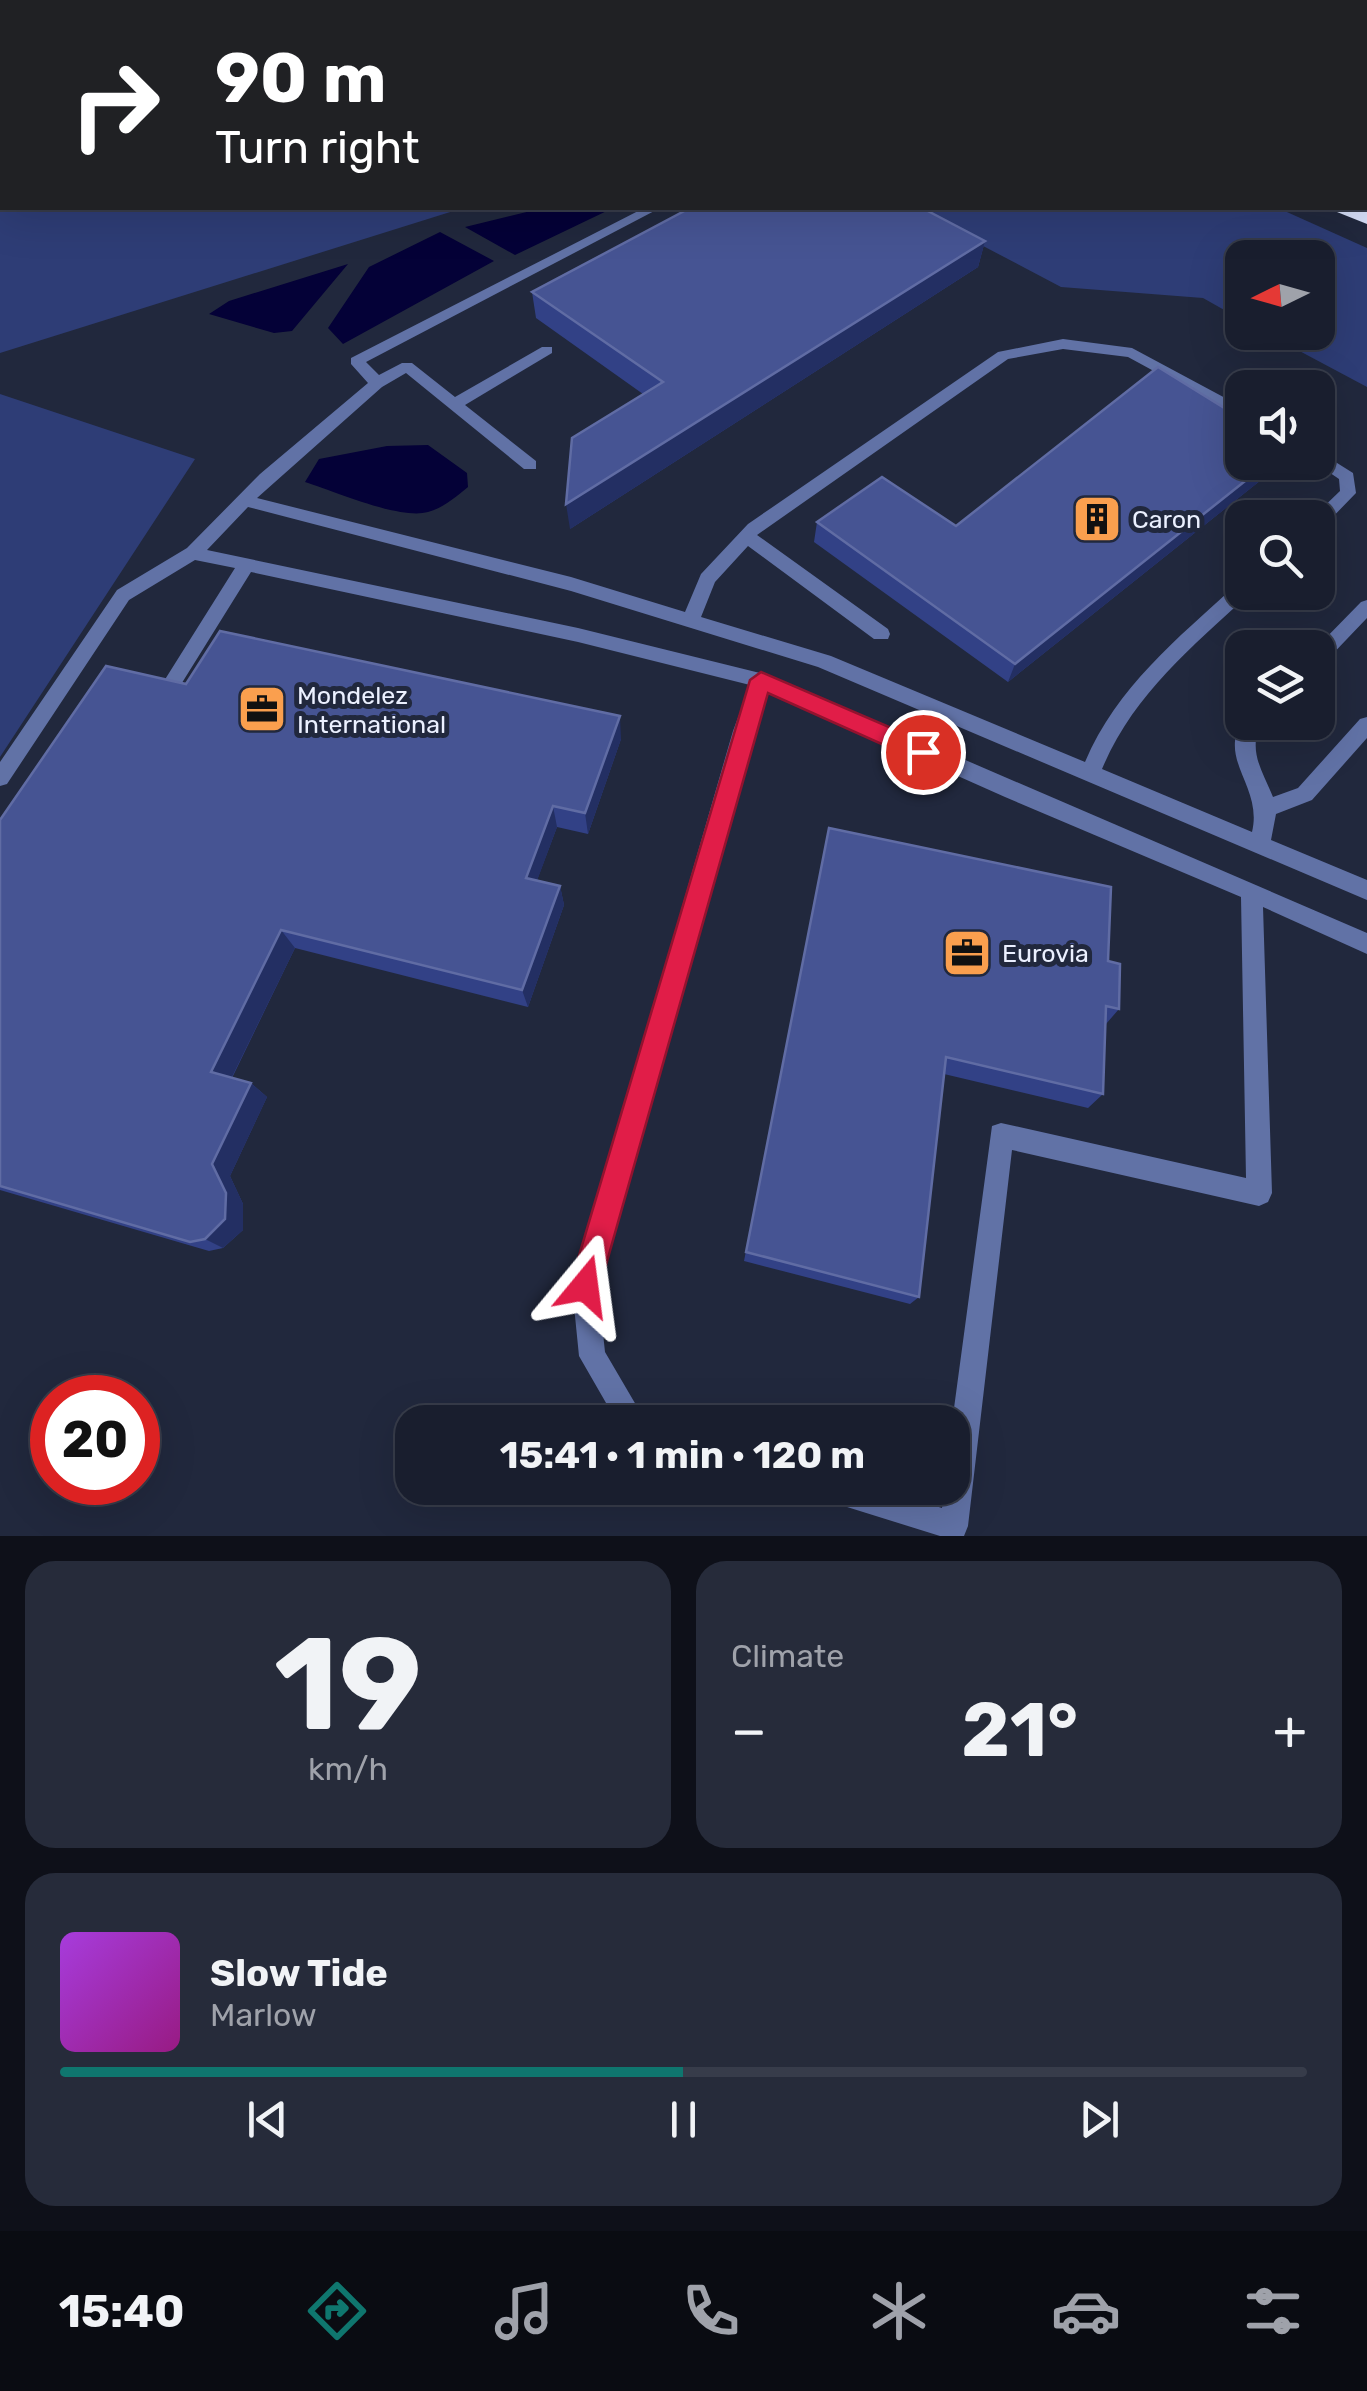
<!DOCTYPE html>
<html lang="en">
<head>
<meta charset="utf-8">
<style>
	:root { --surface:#191e2e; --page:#262b3a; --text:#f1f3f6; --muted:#9fa2aa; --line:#373c4a; --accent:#0f766e }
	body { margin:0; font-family:Rubik,sans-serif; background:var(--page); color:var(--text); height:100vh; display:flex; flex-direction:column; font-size:38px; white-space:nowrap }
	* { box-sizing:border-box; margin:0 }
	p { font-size:32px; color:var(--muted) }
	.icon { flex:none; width:55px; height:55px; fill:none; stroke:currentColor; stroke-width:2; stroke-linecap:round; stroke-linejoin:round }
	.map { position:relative; height:1536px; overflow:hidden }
	.sheet { display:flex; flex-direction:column; gap:25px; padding:25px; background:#0e1019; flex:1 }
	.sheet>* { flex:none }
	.hud { position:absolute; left:0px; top:0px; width:1368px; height:210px; box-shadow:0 10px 40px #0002,0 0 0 2px var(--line); background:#202124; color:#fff; overflow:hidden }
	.needle { width:65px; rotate:265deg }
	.controls { position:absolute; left:1225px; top:240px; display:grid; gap:20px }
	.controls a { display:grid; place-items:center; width:110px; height:110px; border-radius:20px; background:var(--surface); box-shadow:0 10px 40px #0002,0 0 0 2px var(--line); font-size:50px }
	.speed { position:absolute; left:30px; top:1375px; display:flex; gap:20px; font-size:50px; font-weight:700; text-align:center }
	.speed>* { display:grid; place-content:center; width:130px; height:130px; border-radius:50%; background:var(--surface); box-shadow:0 10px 40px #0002,0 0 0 2px var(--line); line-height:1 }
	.speed .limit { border:15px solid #d22; background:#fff; color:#111 }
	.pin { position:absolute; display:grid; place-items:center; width:85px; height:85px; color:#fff; margin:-42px; border:5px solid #fff; border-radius:50%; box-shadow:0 2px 10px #0007 }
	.me { position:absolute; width:110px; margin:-55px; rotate:16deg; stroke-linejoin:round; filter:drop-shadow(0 0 8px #0008) }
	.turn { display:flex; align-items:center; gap:35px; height:210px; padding:0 50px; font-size:45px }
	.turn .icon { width:130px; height:130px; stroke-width:2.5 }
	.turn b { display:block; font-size:70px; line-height:85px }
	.big { font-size:75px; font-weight:700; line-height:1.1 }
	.sheet .card { flex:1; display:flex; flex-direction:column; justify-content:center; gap:15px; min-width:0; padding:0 35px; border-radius:30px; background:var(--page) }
	.sheet .dial { align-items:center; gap:0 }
	.dial b { font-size:130px; line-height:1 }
	.song { display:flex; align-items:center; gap:30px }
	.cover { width:120px; height:120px; border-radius:15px; background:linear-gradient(135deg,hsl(280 70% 55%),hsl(310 70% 35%)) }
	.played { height:10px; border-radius:5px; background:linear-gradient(90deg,var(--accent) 50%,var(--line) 50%) }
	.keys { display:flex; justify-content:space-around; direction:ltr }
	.heat { display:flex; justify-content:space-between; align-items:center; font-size:55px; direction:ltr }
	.sheet .tiles { flex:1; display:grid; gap:25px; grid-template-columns:1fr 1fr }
	.card:last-child { grid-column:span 2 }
	.trip { position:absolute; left:395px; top:1405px; width:575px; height:100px; border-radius:30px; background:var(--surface); box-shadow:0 10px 40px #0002,0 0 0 2px var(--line); font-weight:700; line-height:100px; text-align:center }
	.menu { display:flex; height:160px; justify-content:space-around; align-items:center; background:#0a0c12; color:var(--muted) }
	.menu .icon { width:70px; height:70px }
	.menu .active { color:var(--accent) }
	.menu b { font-size:45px; color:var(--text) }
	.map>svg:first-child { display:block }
</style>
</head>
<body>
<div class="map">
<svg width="1367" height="1536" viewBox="0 0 1367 1536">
	<rect width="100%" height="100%" fill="#21283d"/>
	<path fill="#2e3d76" d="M0 0H832L837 2H2V208H463L0 353Z
		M911 208H1278L1367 248V387L1266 333 1318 332V258H1242V320L1203 298 1061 287Z
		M0 394 195 459 0 757Z"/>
	<path fill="#040137" d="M543 208H613L515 255 465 227Z
		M440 232 494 261 343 344 328 328 369 267Z
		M348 264 292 331 274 333 209 314 229 301Z
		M428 445 467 473 468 487C456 497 443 508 428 512 399 520 334 491 305 482L319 459 387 446Z"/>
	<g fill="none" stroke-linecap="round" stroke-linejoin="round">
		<path fill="#040137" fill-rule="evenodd" d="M0 98H2V103H0Z"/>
		<path fill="#6172a6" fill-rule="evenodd" d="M1144 0H1159L1160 2H1146Z
			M1247 0H1264L1265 2H1249Z
			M644 208H660L366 362 379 375 402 363H412L455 397 542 347H552V353L465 405 536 461V469H524L406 373 382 387 257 498 571 577 685 612 701 574 748 524 998 352 1063 339 1132 348 1242 407V419L1128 357 1063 349 1008 359 757 535 888 629 890 634 888 639H874L748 546 715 582 701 617 831 656 1085 762C1117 687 1177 639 1236 585L1242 583V592H1250L1248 595C1191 648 1133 695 1102 769L1252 832C1263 787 1218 760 1242 722H1262C1247 750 1262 770 1273 797L1298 788 1360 719 1367 717V738L1312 800 1276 814 1271 840 1367 880V900L818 667 571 591 248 507 207 550 578 628 768 675 1367 933V954L1263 907 1272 1193 1268 1202 1259 1206 1012 1150 968 1526 964 1536H940L831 1502 821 1498 817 1488H876L942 1508 944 1488H952V1423L992 1126 1001 1123 1246 1178 1241 897 1005 797 767 691 598 1286 605 1352 646 1422H617L579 1356 572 1286 733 731 750 685 578 642 251 572 180 686 173 689 164 681 235 568 195 560 129 600 7 784 0 786V762L117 590 187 548 260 474 368 383 351 364V358Z
			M1318 451 1353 473 1356 493 1324 526 1318 528V518H1312L1340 491 1339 479 1314 462H1318Z
			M1367 600V618L1325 662 1318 664 1316 648 1361 602Z"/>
		<path fill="#6172a6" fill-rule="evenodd" d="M1047 0H1058L1059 2H1048Z"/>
		<path fill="#d5def8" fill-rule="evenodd" d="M886 0H907L908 2H888Z
			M996 0H1017L1018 2H998Z
			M1365 154 1367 155V167L1365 166Z
			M1334 208 1367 211V224L1337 212Z"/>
	</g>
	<path fill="#324186" d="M985 241 978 267 570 529 643 394 536 318 532 292Z
		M1276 468 1008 682 814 542 817 522 956 526Z
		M186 684 621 739 588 834 557 827 537 880 560 886 564 905 528 1007 295 948 232 1078 251 1083 267 1097 230 1176 243 1204V1230L223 1248 209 1251 0 1190V820Z
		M825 849 1119 1009 1106 1024 1103 1094 1088 1108 944 1074 919 1297 910 1304 744 1261Z"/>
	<path fill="#232f63" d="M985 241 978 267 570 529 566 504Z
		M1269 462H1280L1276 468 1008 682 1015 664Z
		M620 716 621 739 588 834 585 813Z
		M553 806 557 827 531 897 526 878Z
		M560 886 564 905 528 1007 522 990Z
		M281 930 295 948 227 1087 211 1072Z
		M251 1083 267 1097 230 1176 243 1204V1230L223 1248 205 1239 212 1164Z"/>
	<path fill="#465493" stroke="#606ca4" stroke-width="2.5" d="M1273 0H1346L1348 2H1269Z
		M690 208H922L985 241 566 504 572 438 663 382 532 292Z
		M1158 367 1242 419V462H1269L1015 664 817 522 882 477 956 526Z
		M220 631 620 716 585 813 553 806 526 878 560 886 522 990 281 930 211 1072 251 1083 212 1164 226 1193 225 1219 205 1239 190 1242 0 1186V820L106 666 186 684Z
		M829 828 1111 887 1108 961 1120 964 1119 1009 1106 1006 1103 1094 946 1057 919 1297 746 1252Z"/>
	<path fill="#e11d48" stroke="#92132f" stroke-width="2.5" d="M761 672 931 745 935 752 931 759H915L768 693 600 1286 595 1297 585 1301 574 1297 570 1286 750 680Z"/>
	<defs>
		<g id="building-square" transform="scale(2.5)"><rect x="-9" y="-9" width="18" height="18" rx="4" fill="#fa9f4e" stroke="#21283d"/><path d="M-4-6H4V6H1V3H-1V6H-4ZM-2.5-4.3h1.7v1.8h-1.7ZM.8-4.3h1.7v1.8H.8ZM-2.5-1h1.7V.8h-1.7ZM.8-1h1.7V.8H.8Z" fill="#111"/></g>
		<g id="office-square" transform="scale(2.5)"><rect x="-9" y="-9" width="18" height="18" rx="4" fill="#fa9f4e" stroke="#21283d"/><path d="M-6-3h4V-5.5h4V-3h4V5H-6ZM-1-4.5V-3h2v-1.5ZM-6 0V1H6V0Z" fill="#111"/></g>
	</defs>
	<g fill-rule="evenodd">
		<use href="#building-square" x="1097" y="519"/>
		<use href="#office-square" x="262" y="709"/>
		<use href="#office-square" x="967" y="953"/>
	</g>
	<g text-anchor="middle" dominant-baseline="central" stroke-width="10" stroke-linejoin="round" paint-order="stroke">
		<g font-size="25" fill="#ebf0ff" stroke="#21283d" text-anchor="start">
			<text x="1132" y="519">Caron</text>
			<text x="297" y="695">Mondelez<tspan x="297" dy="29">International</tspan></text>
			<text x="1002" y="953">Eurovia</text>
		</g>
	</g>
</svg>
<div class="controls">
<a><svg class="needle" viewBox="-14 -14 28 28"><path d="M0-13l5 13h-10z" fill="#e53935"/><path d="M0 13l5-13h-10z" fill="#9fa2aa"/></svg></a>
<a><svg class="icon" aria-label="sound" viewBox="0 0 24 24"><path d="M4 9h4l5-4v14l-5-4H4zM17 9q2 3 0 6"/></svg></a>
<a><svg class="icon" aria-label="search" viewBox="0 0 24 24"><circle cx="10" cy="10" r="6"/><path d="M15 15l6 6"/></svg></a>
<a><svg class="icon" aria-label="layers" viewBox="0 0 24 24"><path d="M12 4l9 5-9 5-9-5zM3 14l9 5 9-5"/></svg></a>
</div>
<div class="speed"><div class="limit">20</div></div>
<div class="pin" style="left:923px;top:752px;background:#d93025"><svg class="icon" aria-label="arrive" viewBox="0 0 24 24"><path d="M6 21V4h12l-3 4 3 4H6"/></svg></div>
<svg class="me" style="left:585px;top:1286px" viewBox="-20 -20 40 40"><path d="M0-17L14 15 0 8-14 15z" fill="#e11d48" stroke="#fff" stroke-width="4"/></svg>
<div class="trip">15:41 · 1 min · 120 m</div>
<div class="hud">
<div class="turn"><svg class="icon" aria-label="right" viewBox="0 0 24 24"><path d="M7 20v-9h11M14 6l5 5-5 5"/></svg><div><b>90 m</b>Turn right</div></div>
</div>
</div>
<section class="sheet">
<div class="tiles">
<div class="card dial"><b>19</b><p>km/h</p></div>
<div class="card"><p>Climate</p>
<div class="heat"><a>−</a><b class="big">21°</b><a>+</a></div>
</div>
<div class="card">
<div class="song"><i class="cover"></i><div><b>Slow Tide</b><p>Marlow</p></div></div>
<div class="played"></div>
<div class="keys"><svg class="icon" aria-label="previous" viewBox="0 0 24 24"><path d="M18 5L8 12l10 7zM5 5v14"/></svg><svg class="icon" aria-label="pause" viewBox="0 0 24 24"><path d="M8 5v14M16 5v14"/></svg><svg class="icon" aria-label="next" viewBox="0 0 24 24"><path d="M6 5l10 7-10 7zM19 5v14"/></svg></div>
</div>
</div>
</section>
<nav class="menu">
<b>15:40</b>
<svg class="icon active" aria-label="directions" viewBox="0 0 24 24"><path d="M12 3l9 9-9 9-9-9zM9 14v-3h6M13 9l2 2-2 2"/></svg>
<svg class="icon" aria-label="music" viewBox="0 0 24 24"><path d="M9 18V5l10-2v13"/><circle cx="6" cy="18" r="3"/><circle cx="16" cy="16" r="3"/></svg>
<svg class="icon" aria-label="phone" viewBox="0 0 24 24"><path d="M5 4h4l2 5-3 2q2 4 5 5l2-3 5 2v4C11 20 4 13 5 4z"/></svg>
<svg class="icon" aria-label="climate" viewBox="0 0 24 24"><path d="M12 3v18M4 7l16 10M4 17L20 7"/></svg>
<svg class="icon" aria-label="car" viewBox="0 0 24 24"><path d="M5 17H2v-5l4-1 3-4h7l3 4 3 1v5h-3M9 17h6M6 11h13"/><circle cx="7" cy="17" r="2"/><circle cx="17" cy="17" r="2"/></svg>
<svg class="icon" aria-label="filters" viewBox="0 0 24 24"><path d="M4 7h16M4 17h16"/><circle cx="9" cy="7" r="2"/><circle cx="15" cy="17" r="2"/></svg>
</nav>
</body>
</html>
